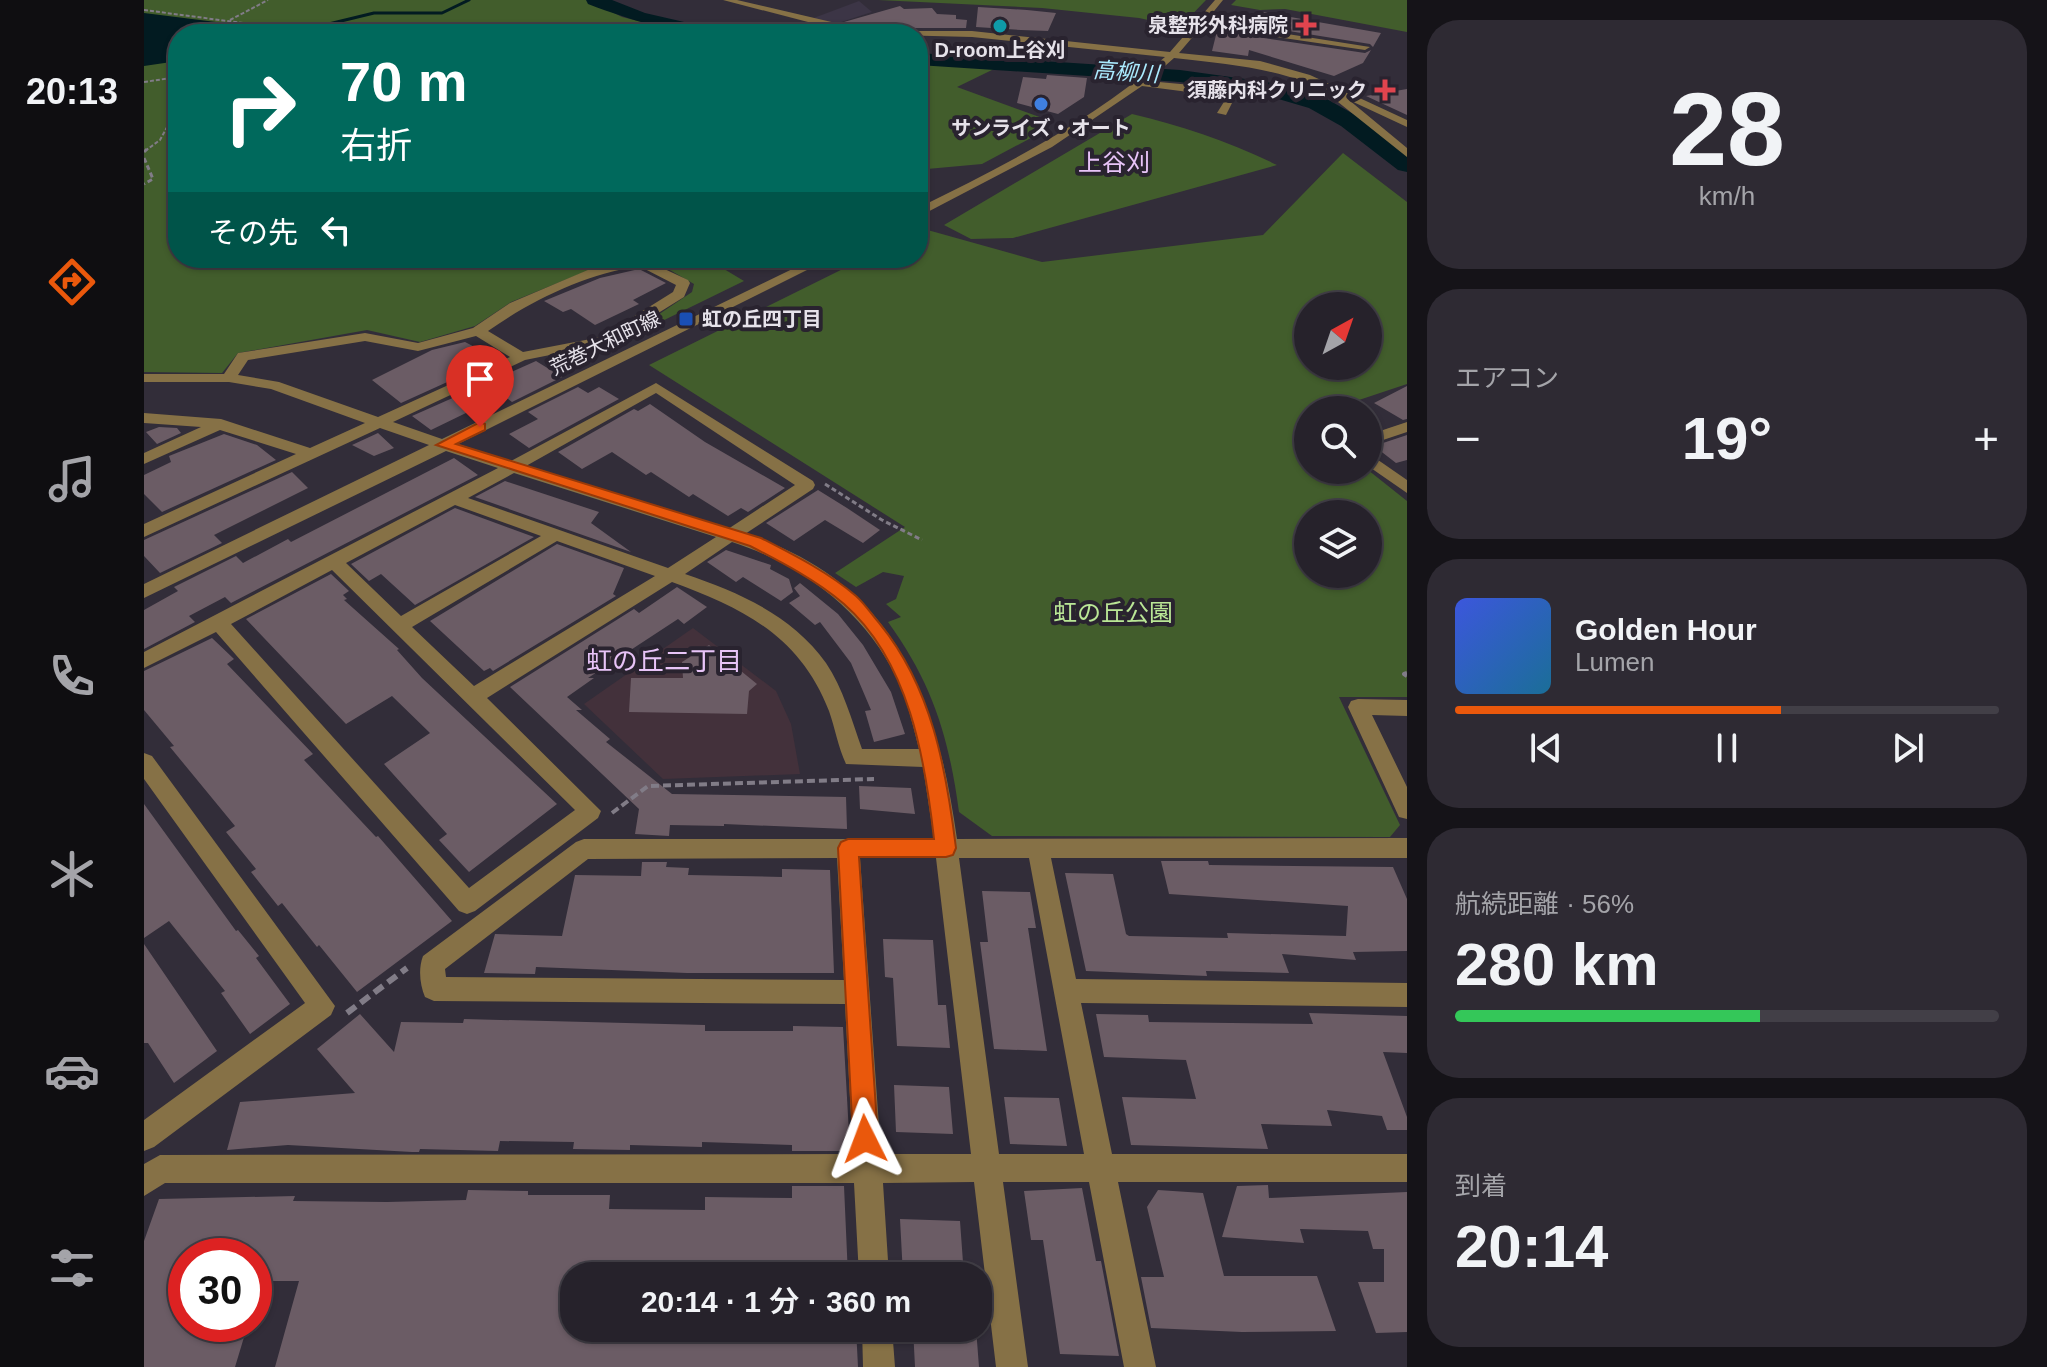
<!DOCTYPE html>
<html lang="ja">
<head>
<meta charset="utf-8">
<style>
	:root { --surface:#26222b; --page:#2e2a33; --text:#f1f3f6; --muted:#a4a4a9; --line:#423f47; --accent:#ea580c }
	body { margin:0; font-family:Arial,"Noto Sans JP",sans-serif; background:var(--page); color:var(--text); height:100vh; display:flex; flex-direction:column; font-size:30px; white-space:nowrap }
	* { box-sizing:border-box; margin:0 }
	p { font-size:26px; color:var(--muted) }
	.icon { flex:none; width:44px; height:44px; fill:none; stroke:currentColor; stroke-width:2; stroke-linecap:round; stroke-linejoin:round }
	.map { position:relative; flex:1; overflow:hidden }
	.side { display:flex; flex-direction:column; gap:20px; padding:20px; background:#151318; width:640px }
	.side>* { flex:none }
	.banner { position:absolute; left:24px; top:24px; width:760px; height:244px; border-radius:32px; box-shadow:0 2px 6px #0004,0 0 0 2px var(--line); background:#00695c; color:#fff; overflow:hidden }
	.needle { width:52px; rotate:40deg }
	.tools { position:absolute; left:1150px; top:292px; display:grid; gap:16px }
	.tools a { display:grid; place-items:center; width:88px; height:88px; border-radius:50%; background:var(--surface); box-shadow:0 2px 6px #0004,0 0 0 2px var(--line); font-size:40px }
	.speed { position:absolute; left:24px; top:1238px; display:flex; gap:16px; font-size:40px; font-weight:700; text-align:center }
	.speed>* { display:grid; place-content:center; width:104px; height:104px; border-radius:50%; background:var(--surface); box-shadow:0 2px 6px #0004,0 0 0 2px var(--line); line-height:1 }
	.speed .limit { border:12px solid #d22; background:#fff; color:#111 }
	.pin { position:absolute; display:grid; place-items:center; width:68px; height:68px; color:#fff; margin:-82px -34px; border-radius:50% 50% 50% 0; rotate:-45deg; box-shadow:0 0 8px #0007 }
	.pin .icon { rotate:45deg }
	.me { position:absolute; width:88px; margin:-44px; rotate:357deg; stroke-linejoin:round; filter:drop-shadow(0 0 6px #0008) }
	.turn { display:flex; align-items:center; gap:28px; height:168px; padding:0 40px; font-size:36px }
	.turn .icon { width:104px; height:104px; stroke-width:2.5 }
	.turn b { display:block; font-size:56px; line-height:68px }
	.then { display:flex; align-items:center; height:76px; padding:0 40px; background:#0003; gap:16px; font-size:30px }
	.big { font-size:60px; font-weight:600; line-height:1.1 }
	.side .tile { flex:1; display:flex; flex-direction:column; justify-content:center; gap:12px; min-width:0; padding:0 28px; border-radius:32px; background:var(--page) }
	.side .dial { align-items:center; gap:0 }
	.dial b { font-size:104px; line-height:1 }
	.song { display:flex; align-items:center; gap:24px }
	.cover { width:96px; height:96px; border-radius:12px; background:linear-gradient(135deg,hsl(230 70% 55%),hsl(200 70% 35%)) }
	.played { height:8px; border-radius:4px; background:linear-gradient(90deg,var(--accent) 60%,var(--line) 60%) }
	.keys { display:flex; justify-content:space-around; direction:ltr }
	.heat { display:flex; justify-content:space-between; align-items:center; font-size:44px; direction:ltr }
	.charge { height:12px; border-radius:6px; background:linear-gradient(90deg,#34c759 56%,var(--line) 0) }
	.trip { position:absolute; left:416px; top:1262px; width:432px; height:80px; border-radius:32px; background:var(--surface); box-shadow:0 2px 6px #0004,0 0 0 2px var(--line); font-weight:600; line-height:80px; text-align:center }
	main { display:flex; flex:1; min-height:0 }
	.dock { display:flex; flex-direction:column; width:144px; justify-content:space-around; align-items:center; background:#0f0e11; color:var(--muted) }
	.dock .icon { width:56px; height:56px }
	.dock .selected { color:var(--accent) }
	.dock b { font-size:36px; color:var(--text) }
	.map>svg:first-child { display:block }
</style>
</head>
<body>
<main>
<nav class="dock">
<b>20:13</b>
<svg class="icon selected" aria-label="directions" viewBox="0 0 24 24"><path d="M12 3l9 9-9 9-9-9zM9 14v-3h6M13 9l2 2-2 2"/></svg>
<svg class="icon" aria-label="music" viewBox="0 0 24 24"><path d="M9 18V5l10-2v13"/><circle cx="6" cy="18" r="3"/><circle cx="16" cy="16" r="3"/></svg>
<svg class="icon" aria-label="phone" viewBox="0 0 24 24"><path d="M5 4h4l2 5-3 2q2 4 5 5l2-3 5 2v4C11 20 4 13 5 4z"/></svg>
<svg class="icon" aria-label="climate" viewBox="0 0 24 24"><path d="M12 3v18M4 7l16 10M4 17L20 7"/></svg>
<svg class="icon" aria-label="car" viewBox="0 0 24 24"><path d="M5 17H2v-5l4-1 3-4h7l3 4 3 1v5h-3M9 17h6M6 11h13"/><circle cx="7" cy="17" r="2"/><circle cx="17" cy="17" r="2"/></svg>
<svg class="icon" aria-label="filters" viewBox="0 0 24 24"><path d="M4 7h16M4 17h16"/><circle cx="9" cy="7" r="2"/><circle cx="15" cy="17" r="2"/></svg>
</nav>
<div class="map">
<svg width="1263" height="1367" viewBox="0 0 1263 1367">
	<rect width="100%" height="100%" fill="#322d39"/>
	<path fill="#3c3546" d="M715 1 728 12 691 24 667 19Z"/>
	<path fill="#43313b" d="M549 628 632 691 647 724 656 774 519 779 440 704Z"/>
	<path fill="#425d2c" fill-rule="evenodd" d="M0 0H444L478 17 547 34H34V258H501L460 264 367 302 331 326 276 342 223 330 94 353 78 373 0 372Z
		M734 0H1062L1036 27 995 18 898 8Z
		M1092 0H1263V32L1141 9 1116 10 1087 5Z
		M774 64 850 69 813 87 901 119 900 131 838 164 783 169 774 173Z
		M988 114C1039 126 1086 142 1133 165L869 238 827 239 800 225Z
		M1199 153 1263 202V384L1185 410H1164V470H1224L1263 501V697H1195L1256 825 1246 837 848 836 815 812C805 738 789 684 744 622L757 617 742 604 752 599 760 576 739 572 712 587 691 573 761 527 505 365 721 258H774V232L780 229 898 262 1119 235ZM1164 306H1224V366H1164ZM1164 514H1224V574H1164Z
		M505 258H580L570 263 600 281 510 325 505 321 548 292 550 284Z"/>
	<path fill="#021b21" d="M0 13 96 25 108 34H34V61L0 66Z"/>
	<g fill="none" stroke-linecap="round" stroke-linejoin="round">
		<path stroke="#021b21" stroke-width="3" d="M160 30 230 13H298L325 0"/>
		<path fill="#021b21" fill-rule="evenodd" d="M442 0H468L501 13 575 30 578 34C530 34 489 21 444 4Z
			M774 53 1036 70 1123 82 1181 98 1213 116 1263 153V172L1254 170 1197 126 1165 108 1121 95 1036 82 774 65Z"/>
	</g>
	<path fill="#6b5c65" d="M756 6 760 9 788 8 793 14 812 15V19L823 20 822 28H726L700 22Z
		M834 7 883 10 912 13 904 31 877 30 832 27Z
		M1119 12 1174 22 1237 33 1229 47 1226 44 1101 24 1110 13Z
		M1073 31 1221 53 1227 50 1219 63 1190 76 1105 50 1104 56 1068 51Z
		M903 75 943 78 940 97 914 114 873 103 879 77 902 79Z
		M1263 89V115L1222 96Z
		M495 269 522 283 489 300 495 304 451 325 427 309 419 312 400 301 456 278Z
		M321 342 354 359 257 403 228 380 288 350Z
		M392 361 418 377 368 402 359 395 287 430 268 416Z
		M1263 386V419L1259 420 1230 403Z
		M434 387 444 393 455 387 475 399 385 448 365 434 394 419 384 412Z
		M506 404 561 442 641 488 604 512 597 508 584 516 549 494 545 497 507 472 502 475 468 452 438 469 414 452 490 409 494 411Z
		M15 427 33 428 37 433 13 444 2 432Z
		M234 433 250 448 230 456 208 445Z
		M80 434 113 445 132 460 18 512 0 494V475L27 462 25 456Z
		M1263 435V460L1252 463 1230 446Z
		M310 458 334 475 87 603 81 597 45 616 51 622 0 649V610L34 591 30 587 92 556 99 563 144 539 147 542Z
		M148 472 164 488 70 535 78 543 16 573 0 556V540Z
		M361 481 455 512 447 523 487 552 331 497Z
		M674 490 703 508 736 530 719 543 681 520 650 541 622 523Z
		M311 508 390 537 271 605 237 574 225 581 207 564Z
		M413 544 480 568 469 594 472 596 349 671 346 668 340 671 286 621Z
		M582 550 627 565 626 569 645 579 649 592 637 601 599 577 592 582 563 562Z
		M187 574 205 591 199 595 203 599 200 600 255 649 253 650 278 678 413 804 325 872 295 840 303 834 240 764 286 733 248 696 202 724 102 619Z
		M656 583 694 614 719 645 747 692 761 734 730 742 721 711 727 710 707 663 676 622 671 625 645 603 656 596 650 588Z
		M533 587 563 607 540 624 534 619 444 678H450L423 697 438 710H432L466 739 462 742 528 794 702 797 703 829 580 824V826L526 825 525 836 491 834 495 809 366 687 490 609 495 613Z
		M68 638 90 659 83 664 169 754 160 760 232 837 234 836 308 921 213 992 175 945 173 947 138 903 134 906 107 872 112 869 82 832 91 826 26 747 30 746 0 710V671Z
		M565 645 613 684 605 691 603 714 485 712 487 678H539L538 662Z
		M715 786 767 788 771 814 716 809Z
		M0 804 92 931 94 930 115 956 112 958 146 1004 106 1034 77 993 81 991 25 921 0 938Z
		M1017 861H1064L1065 865 1249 867 1263 899V951L1209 952 1212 960 1138 954 1145 973 1062 971 1063 976 942 971 921 873 969 874 982 934 985 936 1084 938 1083 933 1202 936 1204 906 1025 894Z
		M498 862H523L522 867 545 868 544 875 638 877V869L686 870 690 973H543L392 967 391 974 340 973 351 934 418 936 431 875 497 876Z
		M838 891 886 892 892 928H884L903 1051 850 1049 836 942H844Z
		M739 939 789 940 794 1005H802L806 1048 753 1046 749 978 741 977Z
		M0 944 73 1051 30 1083 4 1043H0Z
		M1165 1013 1263 1016V1053L1239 1052 1263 1117V1130H1243L1238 1116 1183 1110 1188 1126 1117 1124 1124 1149 987 1145 978 1097 1052 1099 1042 1060 960 1057 952 1014 1004 1015 1005 1022 1169 1024Z
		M216 1014 250 1052 257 1022 319 1023 320 1019 561 1025V1031H649V1026L699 1027 706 1151H648V1145L558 1142V1147L486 1145V1150L429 1149 430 1142 356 1141 354 1151 276 1149 275 1152H268L144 1145 83 1150 96 1102 211 1093 173 1049Z
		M750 1085 805 1087 809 1134 752 1132Z
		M860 1097 915 1098 923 1146 866 1144Z
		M1124 1185 1125 1198 1263 1192V1332L1232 1333 1214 1282H1240V1249H1229L1224 1231 1156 1229 1160 1243 1078 1237 1093 1186Z
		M648 1186H700L704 1276 430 1274V1328H712L714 1367H131L155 1281H110V1256H42V1324H104L91 1367H0V1241L15 1199 151 1196 149 1201 243 1202 322 1200 324 1190 384 1191V1195H466L465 1209 561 1210V1197L648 1198Z
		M938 1188 952 1261H957L975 1356 916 1354 899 1240H887L880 1191Z
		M1014 1190 1059 1193 1080 1276H1173L1192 1331 1098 1332 1007 1328 997 1277H1020L1003 1207Z
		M756 1219 816 1221 820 1276 759 1275Z
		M769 1328H832L835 1367H771Z"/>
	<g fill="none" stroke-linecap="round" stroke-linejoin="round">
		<path stroke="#817c87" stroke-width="2" stroke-dasharray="4 2" stroke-linecap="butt" d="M0 10 106 24 123 34
			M86 20 124 0
			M0 82 34 77
			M1 151 16 140 27 120 24 112 34 106"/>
		<path stroke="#817c87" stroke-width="3" stroke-dasharray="5 3" stroke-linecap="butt" d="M0 152 3 149
			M0 158 9 179 0 184
			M681 484 738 520 778 540"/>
		<path stroke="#817c87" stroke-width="4" stroke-dasharray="8 4" stroke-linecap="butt" d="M1263 673 1260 674 1263 676
			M468 813 504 786 730 779"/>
		<path stroke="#817c87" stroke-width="6" stroke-dasharray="11 6" stroke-linecap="butt" d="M203 1013 263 968"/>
		<path fill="#867146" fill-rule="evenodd" d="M579 0H593L726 31H828L1026 52 1071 0H1079L1062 21 1226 47 1221 50 1058 26 1035 53 1116 61 1166 75 1263 120V127L1205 100 1263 148V157L1194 102 1198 97C1138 69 1095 65 1030 58L1004 81 1069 87 1093 93 1082 115 1073 113 1083 97 998 86 908 147 774 217V208C861 165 948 121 1021 57L828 37 710 34Z
			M497 258 544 280 546 283 540 297 466 343 381 360 249 422 298 439 671 258H687L314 444 367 461 512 383 669 481 671 485 669 489 601 534C750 581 793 696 813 839L1263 838V858H907L932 979 1263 983V1007L937 1003 968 1154H1263V1182H974L1012 1367H980L945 1182H859L884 1367H852L830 1182 739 1183 745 1276H715L710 1183H21L0 1196V1164L16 1155 709 1154 701 1004 290 1001 281 997C276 985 274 969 279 956L432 842 440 839H790L779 767 702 764C694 747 691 728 685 711 656 636 599 608 528 582L343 698 457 811 454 818 331 911 323 914 315 911 72 632 0 668V652L354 468 302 451 0 598V584L285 445 236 428 0 537V524L152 454 76 430 0 464V453L57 427 0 423V413L77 419 166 448 221 423 127 389 85 382H0V374H80L94 353 221 333 274 343 329 328 366 303 458 264ZM495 266 532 285 529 292 457 337 379 352 344 331C388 300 442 274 495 266ZM332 336 366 357 234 417 135 382 94 375 104 360 221 341 274 351ZM512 393 651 485 584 529 382 466ZM370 473 572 537 524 568 324 498ZM311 505 397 536 257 616 202 563ZM413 541 511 576 330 686 268 627ZM588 542C657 564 722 612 753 679 764 702 769 726 775 749H718C708 721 699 688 682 663 648 615 594 592 541 574ZM188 570 431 810 325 888 87 624ZM693 858 700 980 302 977 301 969 444 859ZM716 858H792L827 1154H737ZM815 858H885L940 1154H855Z
			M1263 422V432L1224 445V435Z
			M1224 453 1263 480V493L1224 466Z
			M1214 699 1263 700V716L1228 715 1263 787V819L1255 817 1204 707 1207 701Z
			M0 753 8 756 191 1006 187 1015 10 1147 0 1151V1120L161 1003 0 779Z
			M718 1328H748L751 1367H719Z"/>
	</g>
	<path fill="#ea580c" stroke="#983908" stroke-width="2" d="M336 422 341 424V430L312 444 617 538C650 555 684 572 712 596 721 604 728 615 736 624 788 688 802 768 812 848L809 855 802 857H715L734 1139 730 1148 721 1152 712 1148 709 1139 694 848 697 842 704 839H790C781 758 765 661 700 604 672 580 639 563 606 546L292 445Z"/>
	<g fill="#e0444e" stroke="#29232f" stroke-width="3">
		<path d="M1158 13h8v8h8v8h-8v8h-8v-8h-8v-8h8z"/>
		<path d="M1237 78h8v8h8v8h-8v8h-8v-8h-8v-8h8z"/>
	</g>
	<circle fill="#0f9aa8" stroke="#29232f" stroke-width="3" cx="856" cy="26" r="8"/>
	<circle fill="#3f7fe0" stroke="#29232f" stroke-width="3" cx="897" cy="104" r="8"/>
	<rect fill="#1a4fb4" stroke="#29232f" stroke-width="3" x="534" y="311" width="16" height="16" rx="4"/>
	<g text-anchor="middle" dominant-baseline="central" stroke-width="8" stroke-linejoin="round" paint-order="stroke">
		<g font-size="20" font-weight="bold" fill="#e6e2ea" stroke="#29232f" text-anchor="end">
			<text x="1144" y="25">泉整形外科病院</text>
			<text x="856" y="50" text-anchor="middle">D-room上谷刈</text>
			<text x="1223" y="90">須藤内科クリニック</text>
			<text x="897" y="128" text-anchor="middle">サンライズ・オート</text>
			<text x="558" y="319" text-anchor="start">虹の丘四丁目</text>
		</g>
		<g font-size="20" fill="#e6e2ea" stroke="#29232f">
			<text transform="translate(461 343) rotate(-26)">荒巻大和町線</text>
		</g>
		<g font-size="22" font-style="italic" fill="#abebff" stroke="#29232f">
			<text transform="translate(982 72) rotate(4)">高柳川</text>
		</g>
		<g font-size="24" fill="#e8c4f8" stroke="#29232f">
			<text x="970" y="162">上谷刈</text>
		</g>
		<g font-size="24" fill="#bae796" stroke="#29232f">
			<text x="969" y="612">虹の丘公園</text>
		</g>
		<g font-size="26" fill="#e8c4f8" stroke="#29232f">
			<text x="520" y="661">虹の丘二丁目</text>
		</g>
	</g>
</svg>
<div class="tools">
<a><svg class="needle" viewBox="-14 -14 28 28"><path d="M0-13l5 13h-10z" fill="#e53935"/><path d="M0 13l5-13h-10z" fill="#a4a4a9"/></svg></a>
<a><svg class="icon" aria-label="search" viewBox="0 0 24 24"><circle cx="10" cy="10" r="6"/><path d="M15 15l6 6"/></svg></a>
<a><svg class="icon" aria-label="layers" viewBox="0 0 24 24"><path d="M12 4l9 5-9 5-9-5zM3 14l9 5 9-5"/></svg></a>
</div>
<div class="speed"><div class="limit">30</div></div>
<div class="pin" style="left:336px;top:427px;background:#d93025"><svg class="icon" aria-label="arrive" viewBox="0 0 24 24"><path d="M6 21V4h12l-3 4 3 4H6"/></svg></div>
<svg class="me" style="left:721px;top:1139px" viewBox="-20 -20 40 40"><path d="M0-17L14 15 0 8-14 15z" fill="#ea580c" stroke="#fff" stroke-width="4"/></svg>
<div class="trip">20:14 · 1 分 · 360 m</div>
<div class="banner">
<div class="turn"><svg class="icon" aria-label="right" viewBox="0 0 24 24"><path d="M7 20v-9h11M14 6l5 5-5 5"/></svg><div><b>70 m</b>右折</div></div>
<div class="then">その先<svg class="icon" aria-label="left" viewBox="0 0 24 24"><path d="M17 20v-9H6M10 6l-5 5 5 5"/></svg></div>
</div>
</div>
<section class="side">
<div class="tile dial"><b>28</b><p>km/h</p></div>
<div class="tile"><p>エアコン</p>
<div class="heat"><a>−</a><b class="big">19°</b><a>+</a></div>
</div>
<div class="tile">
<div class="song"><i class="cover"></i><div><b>Golden Hour</b><p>Lumen</p></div></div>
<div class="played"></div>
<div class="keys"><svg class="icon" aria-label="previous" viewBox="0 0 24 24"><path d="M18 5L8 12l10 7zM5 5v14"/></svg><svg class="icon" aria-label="pause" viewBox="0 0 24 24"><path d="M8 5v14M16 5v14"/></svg><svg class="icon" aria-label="next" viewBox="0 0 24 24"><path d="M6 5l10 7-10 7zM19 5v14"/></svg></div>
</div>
<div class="tile"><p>航続距離 · 56%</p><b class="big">280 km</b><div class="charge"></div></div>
<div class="tile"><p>到着</p><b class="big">20:14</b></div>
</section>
</main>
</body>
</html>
